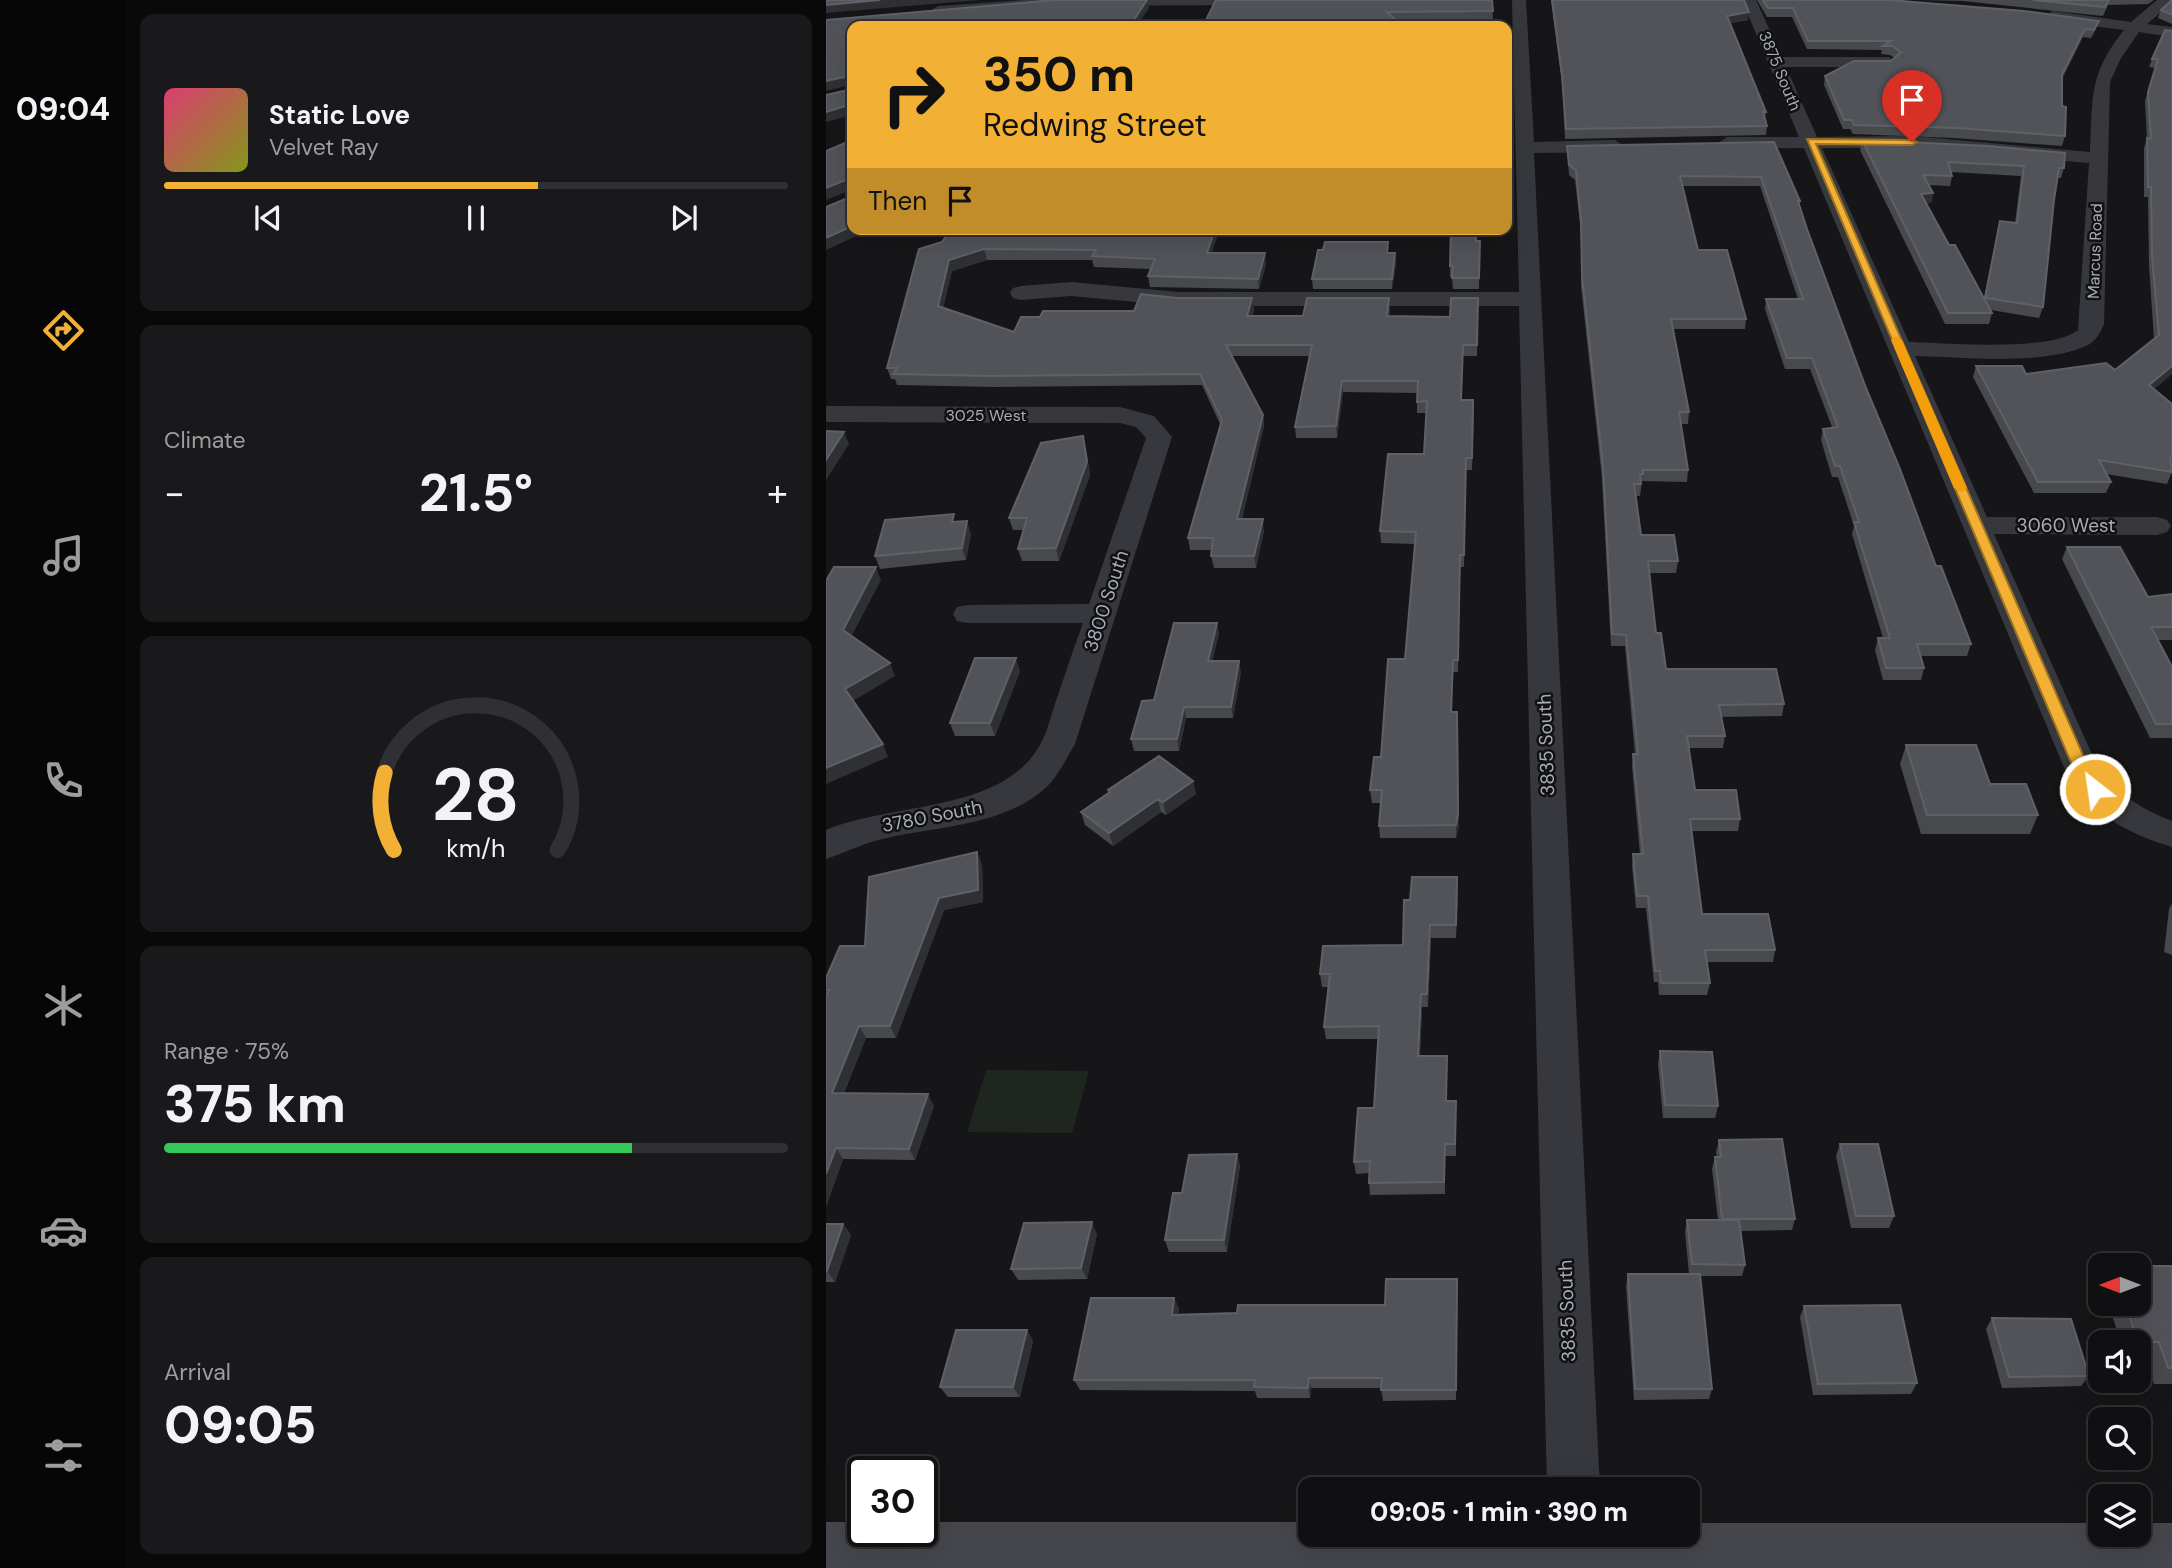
<!DOCTYPE html>
<html lang="en">
<head>
<meta charset="utf-8">
<style>
	:root { --surface:#101012; --page:#19191b; --text:#f1f3f6; --muted:#9c9d9f; --line:#303032; --accent:#f2b134 }
	body { margin:0; font-family:"DM Sans",sans-serif; background:var(--page); color:var(--text); height:100vh; display:flex; flex-direction:column; font-size:26px; white-space:nowrap }
	* { box-sizing:border-box; margin:0 }
	p { font-size:23px; color:var(--muted) }
	.icon { flex:none; width:38px; height:38px; fill:none; stroke:currentColor; stroke-width:2; stroke-linecap:round; stroke-linejoin:round }
	.map { position:relative; flex:1; overflow:hidden }
	.sheet { display:flex; flex-direction:column; gap:14px; padding:14px; background:#09090a; width:700px }
	.sheet>* { flex:none }
	.banner { position:absolute; left:21px; top:21px; width:665px; height:214px; border-radius:14px; box-shadow:0 7px 28px #0002,0 0 0 2px var(--line); background:#f2b134; color:#111; overflow:hidden }
	.needle { width:46px; rotate:270deg }
	.buttons { position:absolute; left:1262px; top:1253px; display:grid; gap:14px }
	.buttons a { display:grid; place-items:center; width:63px; height:63px; border-radius:14px; background:var(--surface); box-shadow:0 7px 28px #0002,0 0 0 2px var(--line); font-size:35px }
	.speed { position:absolute; left:21px; top:1456px; display:flex; gap:14px; font-size:35px; font-weight:700; text-align:center }
	.speed>* { display:grid; place-content:center; width:91px; height:91px; border-radius:50%; background:var(--surface); box-shadow:0 7px 28px #0002,0 0 0 2px var(--line); line-height:1 }
	.speed .limit { border:4px solid #111; border-radius:10px; background:#fff; color:#111 }
	.pin { position:absolute; display:grid; place-items:center; width:60px; height:60px; color:#fff; margin:-72px -30px; border-radius:50% 50% 50% 0; rotate:-45deg; box-shadow:0 0 7px #0007 }
	.pin .icon { rotate:45deg }
	.me { position:absolute; width:77px; margin:-38px; rotate:330deg; stroke-linejoin:round; filter:drop-shadow(0 0 5px #0008) }
	.turn { display:flex; align-items:center; gap:24px; height:147px; padding:0 21px; font-size:32px }
	.turn .icon { width:91px; height:91px; stroke-width:2.5 }
	.turn b { display:block; font-size:49px; line-height:60px }
	.then { display:flex; align-items:center; height:66px; padding:0 21px; background:#0003; gap:14px; font-size:26px }
	.big { font-size:52px; font-weight:800; line-height:1.1 }
	.sheet .card { flex:1; display:flex; flex-direction:column; justify-content:center; gap:10px; min-width:0; padding:0 24px; border-radius:14px; background:var(--page) }
	.sheet .dial { align-items:center; gap:0 }
	.dial svg { height:182px; overflow:visible; fill:none; stroke:var(--line); stroke-width:7; stroke-linecap:round; text-anchor:middle }
	.dial text { fill:var(--text); stroke:none }
	.song { display:flex; align-items:center; gap:21px }
	.cover { width:84px; height:84px; border-radius:10px; background:linear-gradient(135deg,hsl(340 70% 55%),hsl(70 70% 35%)) }
	.played { height:7px; border-radius:4px; background:linear-gradient(90deg,var(--accent) 60%,var(--line) 60%) }
	.keys { display:flex; justify-content:space-around; direction:ltr }
	.heat { display:flex; justify-content:space-between; align-items:center; font-size:38px; direction:ltr }
	.charge { height:10px; border-radius:5px; background:linear-gradient(90deg,#34c759 75%,var(--line) 0) }
	.trip { position:absolute; left:472px; top:1477px; width:402px; height:70px; border-radius:14px; background:var(--surface); box-shadow:0 7px 28px #0002,0 0 0 2px var(--line); font-weight:800; line-height:70px; text-align:center }
	main { display:flex; flex:1; min-height:0 }
	.tab-bar { display:flex; flex-direction:column; width:126px; justify-content:space-around; align-items:center; background:#060607; color:var(--muted) }
	.tab-bar .icon { width:49px; height:49px }
	.tab-bar .on { color:var(--accent) }
	.tab-bar b { font-size:32px; color:var(--text) }
	.map>svg:first-child { display:block }
</style>
</head>
<body>
<main>
<nav class="tab-bar">
<b>09:04</b>
<svg class="icon on" aria-label="directions" viewBox="0 0 24 24"><path d="M12 3l9 9-9 9-9-9zM9 14v-3h6M13 9l2 2-2 2"/></svg>
<svg class="icon" aria-label="music" viewBox="0 0 24 24"><path d="M9 18V5l10-2v13"/><circle cx="6" cy="18" r="3"/><circle cx="16" cy="16" r="3"/></svg>
<svg class="icon" aria-label="phone" viewBox="0 0 24 24"><path d="M5 4h4l2 5-3 2q2 4 5 5l2-3 5 2v4C11 20 4 13 5 4z"/></svg>
<svg class="icon" aria-label="climate" viewBox="0 0 24 24"><path d="M12 3v18M4 7l16 10M4 17L20 7"/></svg>
<svg class="icon" aria-label="car" viewBox="0 0 24 24"><path d="M5 17H2v-5l4-1 3-4h7l3 4 3 1v5h-3M9 17h6M6 11h13"/><circle cx="7" cy="17" r="2"/><circle cx="17" cy="17" r="2"/></svg>
<svg class="icon" aria-label="filters" viewBox="0 0 24 24"><path d="M4 7h16M4 17h16"/><circle cx="9" cy="7" r="2"/><circle cx="15" cy="17" r="2"/></svg>
</nav>
<section class="sheet">
<div class="card">
<div class="song"><i class="cover"></i><div><b>Static Love</b><p>Velvet Ray</p></div></div>
<div class="played"></div>
<div class="keys"><svg class="icon" aria-label="previous" viewBox="0 0 24 24"><path d="M18 5L8 12l10 7zM5 5v14"/></svg><svg class="icon" aria-label="pause" viewBox="0 0 24 24"><path d="M8 5v14M16 5v14"/></svg><svg class="icon" aria-label="next" viewBox="0 0 24 24"><path d="M6 5l10 7-10 7zM19 5v14"/></svg></div>
</div>
<div class="card"><p>Climate</p>
<div class="heat"><a>−</a><b class="big">21.5°</b><a>+</a></div>
</div>
<div class="card dial"><svg viewBox="0 0 100 80">
<path d="M14 69A42 42 0 1 1 86 69"/>
<path d="M14 69A42 42 0 0 1 10 35" stroke="#f2b134"/>
<text x="50" y="56" font-size="32" font-weight="700">28</text>
<text x="50" y="72" font-size="11">km/h</text>
</svg></div>
<div class="card"><p>Range · 75%</p><b class="big">375 km</b><div class="charge"></div></div>
<div class="card"><p>Arrival</p><b class="big">09:05</b></div>
</section>
<div class="map">
<svg width="1346" height="1568" viewBox="0 0 1346 1568">
	<rect width="100%" height="100%" fill="#161618"/>
	<path fill="#1e261f" d="M160 1070 263 1071 246 1133 141 1132Z"/>
	<g fill="none" stroke-linecap="round" stroke-linejoin="round">
		<path fill="#37383d" fill-rule="evenodd" d="M198 0H444V1L437 5 231 6 112 16 104 11 112 6Z
			M686 0H700L708 142 789 140 798 146 789 152 708 153 774 1489H721L693 306H353L245 296 195 300 187 298 184 293 187 288 195 286 245 282 353 292H693Z
			M916 0H930L956 57H1063L1071 62 1063 67H960L991 137 1086 136 1264 152C1267 98 1262 75 1298 30L1227 21 1219 16 1227 11 1305 22 1331 0H1346V3L1321 24 1346 27V37L1313 32 1295 58 1284 82 1278 324C1275 332 1270 341 1262 345 1219 366 1137 357 1089 356L1161 517H1331L1341 520 1345 526 1341 532 1331 535 1168 534 1272 768C1291 793 1316 810 1346 821V847C1300 833 1265 814 1240 772L978 148 901 149 892 143 901 137H973ZM996 148H1086L1263 163 1252 330C1226 352 1119 343 1083 342Z
			M0 406 294 407 328 416 346 437 249 744C242 756 235 770 226 781 188 825 114 826 61 838 40 842 21 852 0 859V830C67 802 176 813 214 745 221 733 224 718 229 704 238 677 247 650 257 623H142L131 621 127 614 131 607 142 605 263 604 320 438 310 427 294 423 0 422Z"/>
		<path fill="#45474d" fill-rule="evenodd" d="M0 1522H37V1531H96V1522H485V1535H863V1523H1274V1535H1312V1523H1346V1568H0Z"/>
	</g>
	<path fill="#47494d" fill-rule="evenodd" d="M666 0 667 20H570L377 26Z
		M725 0H918L922 20 904 23 940 112 939 118 941 126 940 135 739 139 736 84Z
		M931 0H1062L1270 29 1265 38 1257 37 1236 79V106L1239 136 1236 146 1128 138 1027 134 1024 129H1017L998 85 999 76 1065 61 1069 58 1064 55 1055 54 1056 50 981 49 966 17H941Z
		M1094 0H1328L1322 4 1282 5 1277 16 1137 1Z
		M1346 0V24L1332 18 1335 10Z
		M1346 31V374L1328 389 1346 404V472L1341 484 1280 474 1285 482 1280 493H1208L1147 377 1150 366 1200 374 1289 370 1328 339 1323 266 1322 197H1318V148L1321 139 1319 101 1329 68 1323 67 1326 59Z
		M1036 140 1238 168 1235 178H1231L1228 200 1217 307 1213 318 1165 310 1166 313 1163 324H1119L1034 150ZM1125 172 1195 176 1189 223 1174 221 1158 298 1123 245 1100 203H1105L1107 193 1103 185 1124 186 1126 176Z
		M948 142 974 201 973 205 981 229 1040 388 1110 566 1145 644 1141 656H1094L1098 668 1095 680H1057L1049 650 1052 638H1057L1026 534 1028 526 1012 477H1006L995 440 997 429 1006 427 984 369H959L939 309 940 299H972L934 186H856L872 250 920 319 919 329H847L863 412 862 424H855L862 470 861 482 816 481 814 496H810L815 535 852 561 850 573H823L830 633 840 669 958 704 956 716 895 717 899 736 897 748H863L869 790 914 819 912 831H866L876 914 949 950 947 962H881L884 983 881 995H833L832 982H828L820 908H810L806 866 807 854H814L806 766 807 754H809L799 646H785L776 478 755 286V232L749 180 743 175 741 146Z
		M650 241H654L653 289H627L626 277H624V266Z
		M116 242 386 253 440 264 433 289 324 287 322 276 325 269 268 267 266 260H161L126 271 117 308 188 332 214 317 308 311 428 309 426 316H477L564 309 563 316 624 317 652 298 651 356H637L635 400 648 411 646 470H640L638 567H634L632 672H627L626 712 632 725 633 826 630 838H554L553 826 555 803H546L544 790 555 757 579 659 589 544 555 543 554 531 598 454 600 413H591V393L517 392 511 438H470L469 427 483 356H406L437 415 438 426 416 519 438 531 430 568H388L385 556 386 550H364L362 538 394 424 376 385 167 387 71 385 69 379H65L61 368Z
		M497 250 569 253 570 264 566 289H487L486 279Z
		M260 448 264 475 233 561H196L192 549 197 530H187L183 518Z
		M131 522 145 534 140 560 54 569 49 556Z
		M1241 547 1322 597 1346 594V640H1332L1346 667V738H1324L1236 559Z
		M393 633 386 661 415 672 407 718H360L353 751H308L305 739 328 700Z
		M194 671 169 736H129L124 723Z
		M1080 745 1164 784 1212 815 1204 834H1095L1074 764Z
		M367 781 370 794 340 815 335 812 287 846 259 825 255 812 283 793 282 790Z
		M151 852 156 865 157 902 118 910 70 1038H40L18 1093 108 1106 89 1160 17 1159 0 1207V978Z
		M632 890 630 938H605L602 1007H596L594 1056 621 1068V1101H630V1156H619V1194L544 1195 543 1183V1173L530 1174 528 1162 548 1108 552 1039H500L498 1027 502 987H496L494 974 577 945 584 900Z
		M1346 903V955L1338 952 1343 909Z
		M834 1051 892 1106 889 1118H837L832 1064Z
		M893 1140 969 1219 966 1230 914 1231 919 1265 916 1276H874L886 1389 883 1399 808 1400 800 1286 802 1274H863L859 1232 861 1220H892L886 1169 889 1157H891L890 1152Z
		M1014 1144 1068 1216 1063 1228H1025L1010 1156Z
		M411 1154 414 1166 401 1252H343L339 1240 356 1193Z
		M0 1224H17L25 1235 9 1282H0Z
		M271 1234 261 1279 192 1280 185 1269Z
		M1346 1266V1384H1328L1319 1358H1312V1342H1295L1282 1304H1312Z
		M631 1279 630 1400 557 1401 555 1388H485L484 1398H431L429 1391 254 1390 248 1380 348 1298 353 1309 352 1314 411 1313 559 1305Z
		M978 1306 1091 1383 1085 1394 987 1395 974 1317Z
		M1166 1318 1263 1376 1255 1386 1176 1388 1160 1329Z
		M201 1330 207 1341 194 1397H122L114 1387Z"/>
	<path fill="#2f3033" d="M54 0H154L0 13V5Z
		M321 0 323 8 311 26H304Z
		M923 12 922 20 900 24 901 16Z
		M1259 29 1257 37 1233 84 1236 75Z
		M23 76 25 85 0 91V81Z
		M26 104V115L0 122V112Z
		M22 179 25 190 0 200V188Z
		M1107 193 1105 203 1093 204 1095 194Z
		M26 226V229H46L0 250V238Z
		M389 229H394L382 264 381 253Z
		M158 249 161 260 126 271 115 317 112 306 123 260Z
		M439 253 440 264 433 289 432 279Z
		M569 253 570 264 566 289V279Z
		M426 298 428 309 423 327 421 316Z
		M563 298 564 309 562 327 561 316Z
		M1346 366V374L1319 396 1323 385Z
		M516 381 517 392 511 438 510 426Z
		M437 415 438 426 413 531 411 519Z
		M18 432 23 444 0 480V460Z
		M257 436 264 475 233 561 230 548Z
		M437 519 438 531 430 568 428 556Z
		M141 521 145 534 140 560 136 548Z
		M50 567 55 580 22 643 17 630Z
		M391 623 393 633 384 672 382 661Z
		M190 658 194 671 169 736 164 723Z
		M413 661 415 672 407 718 405 707Z
		M64 663 69 676 25 702 19 689Z
		M358 707 360 718 353 751 351 739Z
		M631 712 633 826 630 838V825Z
		M57 744 62 757 0 784V768Z
		M367 781 370 794 340 815 337 802Z
		M332 799 335 812 287 846 283 833Z
		M151 852 156 865 157 902 118 910 70 1038 64 1026 113 898Z
		M631 877 632 890 630 938V925Z
		M604 925 605 938 602 1007 601 994Z
		M595 994 596 1007 593 1068 592 1056Z
		M33 1026 40 1038 13 1104 6 1093Z
		M102 1094 108 1106 89 1160 83 1149Z
		M10 1148 17 1159 0 1207V1174Z
		M411 1154 414 1166 401 1252 398 1240Z
		M266 1222 271 1234 261 1279 255 1268Z
		M17 1224 25 1235 9 1282 1 1271Z
		M631 1279 632 1290 630 1400V1390Z
		M348 1298 353 1309 350 1326 346 1315Z
		M201 1330 207 1341 194 1397 187 1387Z
		M483 1378 485 1388 484 1398 482 1388Z"/>
	<path fill="#525359" stroke="#5f6168" stroke-width="2" d="M0 0H54L0 5Z
		M229 0H321L304 26H26V104L0 112V95L26 89V79L23 76 0 81V20Z
		M390 0H666L667 11 561 12 576 26H377Z
		M726 0H918L923 12 901 16 940 112H937L941 126 740 129 736 75Z
		M937 0H1063L1198 11 1273 21 1268 30 1259 29 1236 75V106L1240 107 1239 136 1130 128 1028 125 1026 120H1018L999 76 1028 61H1065L1075 52 1066 46H1056L1065 41H982L967 8H942Z
		M1207 0H1283L1279 7Z
		M1346 0V15L1335 10Z
		M1339 30 1346 31V366L1323 385 1346 404V457L1344 456 1346 472 1273 460 1285 482H1212L1150 366H1196L1200 374 1280 363 1289 370 1333 335 1326 256 1325 187H1322L1321 138 1325 139 1322 92 1332 59H1326Z
		M26 140V226L0 238V207L24 197 25 182 22 179 0 188V151Z
		M1036 140 1163 146 1239 153 1238 168H1233L1228 200 1217 307 1159 298 1174 221 1191 223 1198 166 1122 162 1126 176 1097 175 1107 193 1095 194 1123 245H1129L1166 313H1122Z
		M948 142 974 201H972L981 229 1040 388 1074 469 1110 566H1115L1145 644H1091L1098 668H1060L1052 638H1064L1028 522H1033L1014 466H1009L997 429 1012 427 986 358H961L940 299H977L935 177 854 176 872 250H901L920 319H845L863 412H853L862 470H817V474H814L815 484H808L815 535H848L852 561H822L830 633H835L840 669H950L958 704 893 705 899 736H861L869 790H910L914 819H864L876 914H942L949 950H879L884 983H835L834 971H829L822 896H811L807 854H817L807 754H812L800 635 786 634 777 467 756 276 755 222 750 170 743 165 741 146Z
		M125 229H389L381 253H439L432 279 322 276 329 259 266 256 270 250 158 249 123 260 112 306 188 332 195 317H214L217 311H308L315 294 351 298H426L421 316H477L481 298H563L561 316 624 317 625 298H652L651 345H637L635 400H647L646 458H640L638 555H634L632 660H627L625 712H631L632 813 630 825 553 826 556 790H544L548 757H555L562 659H579L590 532 554 531 562 454H598L601 401 591 402 592 381H516L510 426 469 427 486 345H400L437 415 411 519H437L428 556H385L387 538H362L396 420 374 374 164 376 67 374 71 368H61L93 249 116 242Z
		M625 229H650V241H654L653 278H626L627 266H624Z
		M499 242H562L561 253H569L566 279H486L492 250H497Z
		M0 431 18 432 0 460Z
		M257 436 261 462 230 548 192 549 201 518H183L215 443Z
		M128 514 126 522 141 521 136 548 49 556 59 520Z
		M1241 547H1294L1322 597 1346 594V627H1325L1346 667V724H1330Z
		M8 567H50L17 630 64 663 19 689 57 744 0 768V581Z
		M348 623H391L382 661H413L405 707H358L351 739H305L316 701 328 700Z
		M149 658H190L164 723H124Z
		M1080 745H1150L1164 784H1200L1212 815H1101Z
		M333 756 367 781 337 802 332 799 283 833 255 812 284 792 282 790Z
		M151 852 152 890 113 898 64 1026H33L6 1093 102 1094 83 1149 10 1148 0 1174V997L3 990H0V978L14 946H39L43 877Z
		M586 877H631L630 925H604L601 994H595L592 1056H621L620 1101H630L629 1144H619L618 1182 543 1183 544 1161 528 1162 532 1108H548L553 1026 498 1027 504 974H494L497 946 577 945 578 900H584Z
		M834 1051 886 1052 892 1106 839 1105Z
		M956 1139 969 1219H896L889 1157H895L893 1140Z
		M1014 1144H1052L1068 1216H1030Z
		M411 1154 398 1240H339L347 1193H356L363 1155Z
		M861 1220H913L919 1265 866 1264Z
		M266 1222 255 1268 185 1269 198 1223Z
		M0 1224H17L1 1271H0Z
		M1312 1266H1346V1368H1342L1333 1342H1312L1299 1304H1312Z
		M802 1274H874L886 1389H809Z
		M560 1279H631L630 1390H555L556 1378H483L482 1388 428 1387 429 1380H248L265 1298H348L346 1315 411 1313 412 1305H559Z
		M1074 1305 1091 1383 992 1384 978 1306Z
		M1166 1318 1245 1319 1263 1376 1183 1377Z
		M130 1330H201L187 1387H114Z"/>
	<path fill="#f2b134" stroke="#9d7322" stroke-width="2" d="M981 139 1086 140 1091 142 1086 145 990 144 1264 771 1277 789 1274 793H1263L1249 772Z"/>
	<path fill="#f59e0b" d="M1070 336 1076 340 1141 488 1139 491 1134 492 1128 488 1065 340Z"/>
	<g text-anchor="middle" dominant-baseline="central" stroke-width="5" stroke-linejoin="round" paint-order="stroke">
		<g font-size="16" fill="#a8adb8" stroke="#111113">
			<text transform="translate(954 71) rotate(67)">3875 South</text>
			<text transform="translate(1269 251) rotate(-88)">Marcus Road</text>
			<text x="160" y="415">3025 West</text>
		</g>
		<g font-size="19" fill="#a8adb8" stroke="#111113">
			<text x="1240" y="525">3060 West</text>
			<text transform="translate(280 601) rotate(-72)">3800 South</text>
			<text transform="translate(720 745) rotate(-92)">3835 South</text>
			<text transform="translate(106 816) rotate(-11)">3780 South</text>
			<text transform="translate(741 1311) rotate(-92)">3835 South</text>
		</g>
	</g>
</svg>
<div class="buttons">
<a><svg class="needle" viewBox="-14 -14 28 28"><path d="M0-13l5 13h-10z" fill="#e53935"/><path d="M0 13l5-13h-10z" fill="#9c9d9f"/></svg></a>
<a><svg class="icon" aria-label="sound" viewBox="0 0 24 24"><path d="M4 9h4l5-4v14l-5-4H4zM17 9q2 3 0 6"/></svg></a>
<a><svg class="icon" aria-label="search" viewBox="0 0 24 24"><circle cx="10" cy="10" r="6"/><path d="M15 15l6 6"/></svg></a>
<a><svg class="icon" aria-label="layers" viewBox="0 0 24 24"><path d="M12 4l9 5-9 5-9-5zM3 14l9 5 9-5"/></svg></a>
</div>
<div class="speed"><div class="limit">30</div></div>
<div class="pin" style="left:1086px;top:142px;background:#d93025"><svg class="icon" aria-label="arrive" viewBox="0 0 24 24"><path d="M6 21V4h12l-3 4 3 4H6"/></svg></div>
<svg class="me" style="left:1269px;top:789px" viewBox="-20 -20 40 40"><circle r="17" fill="#f2b134" stroke="#fff" stroke-width="3"/><path d="M0-11L8 9 0 5-8 9z" fill="#fff"/></svg>
<div class="trip">09:05 · 1 min · 390 m</div>
<div class="banner">
<div class="turn"><svg class="icon" aria-label="right" viewBox="0 0 24 24"><path d="M7 20v-9h11M14 6l5 5-5 5"/></svg><div><b>350 m</b>Redwing Street</div></div>
<div class="then">Then<svg class="icon" aria-label="arrive" viewBox="0 0 24 24"><path d="M6 21V4h12l-3 4 3 4H6"/></svg></div>
</div>
</div>
</main>
</body>
</html>
